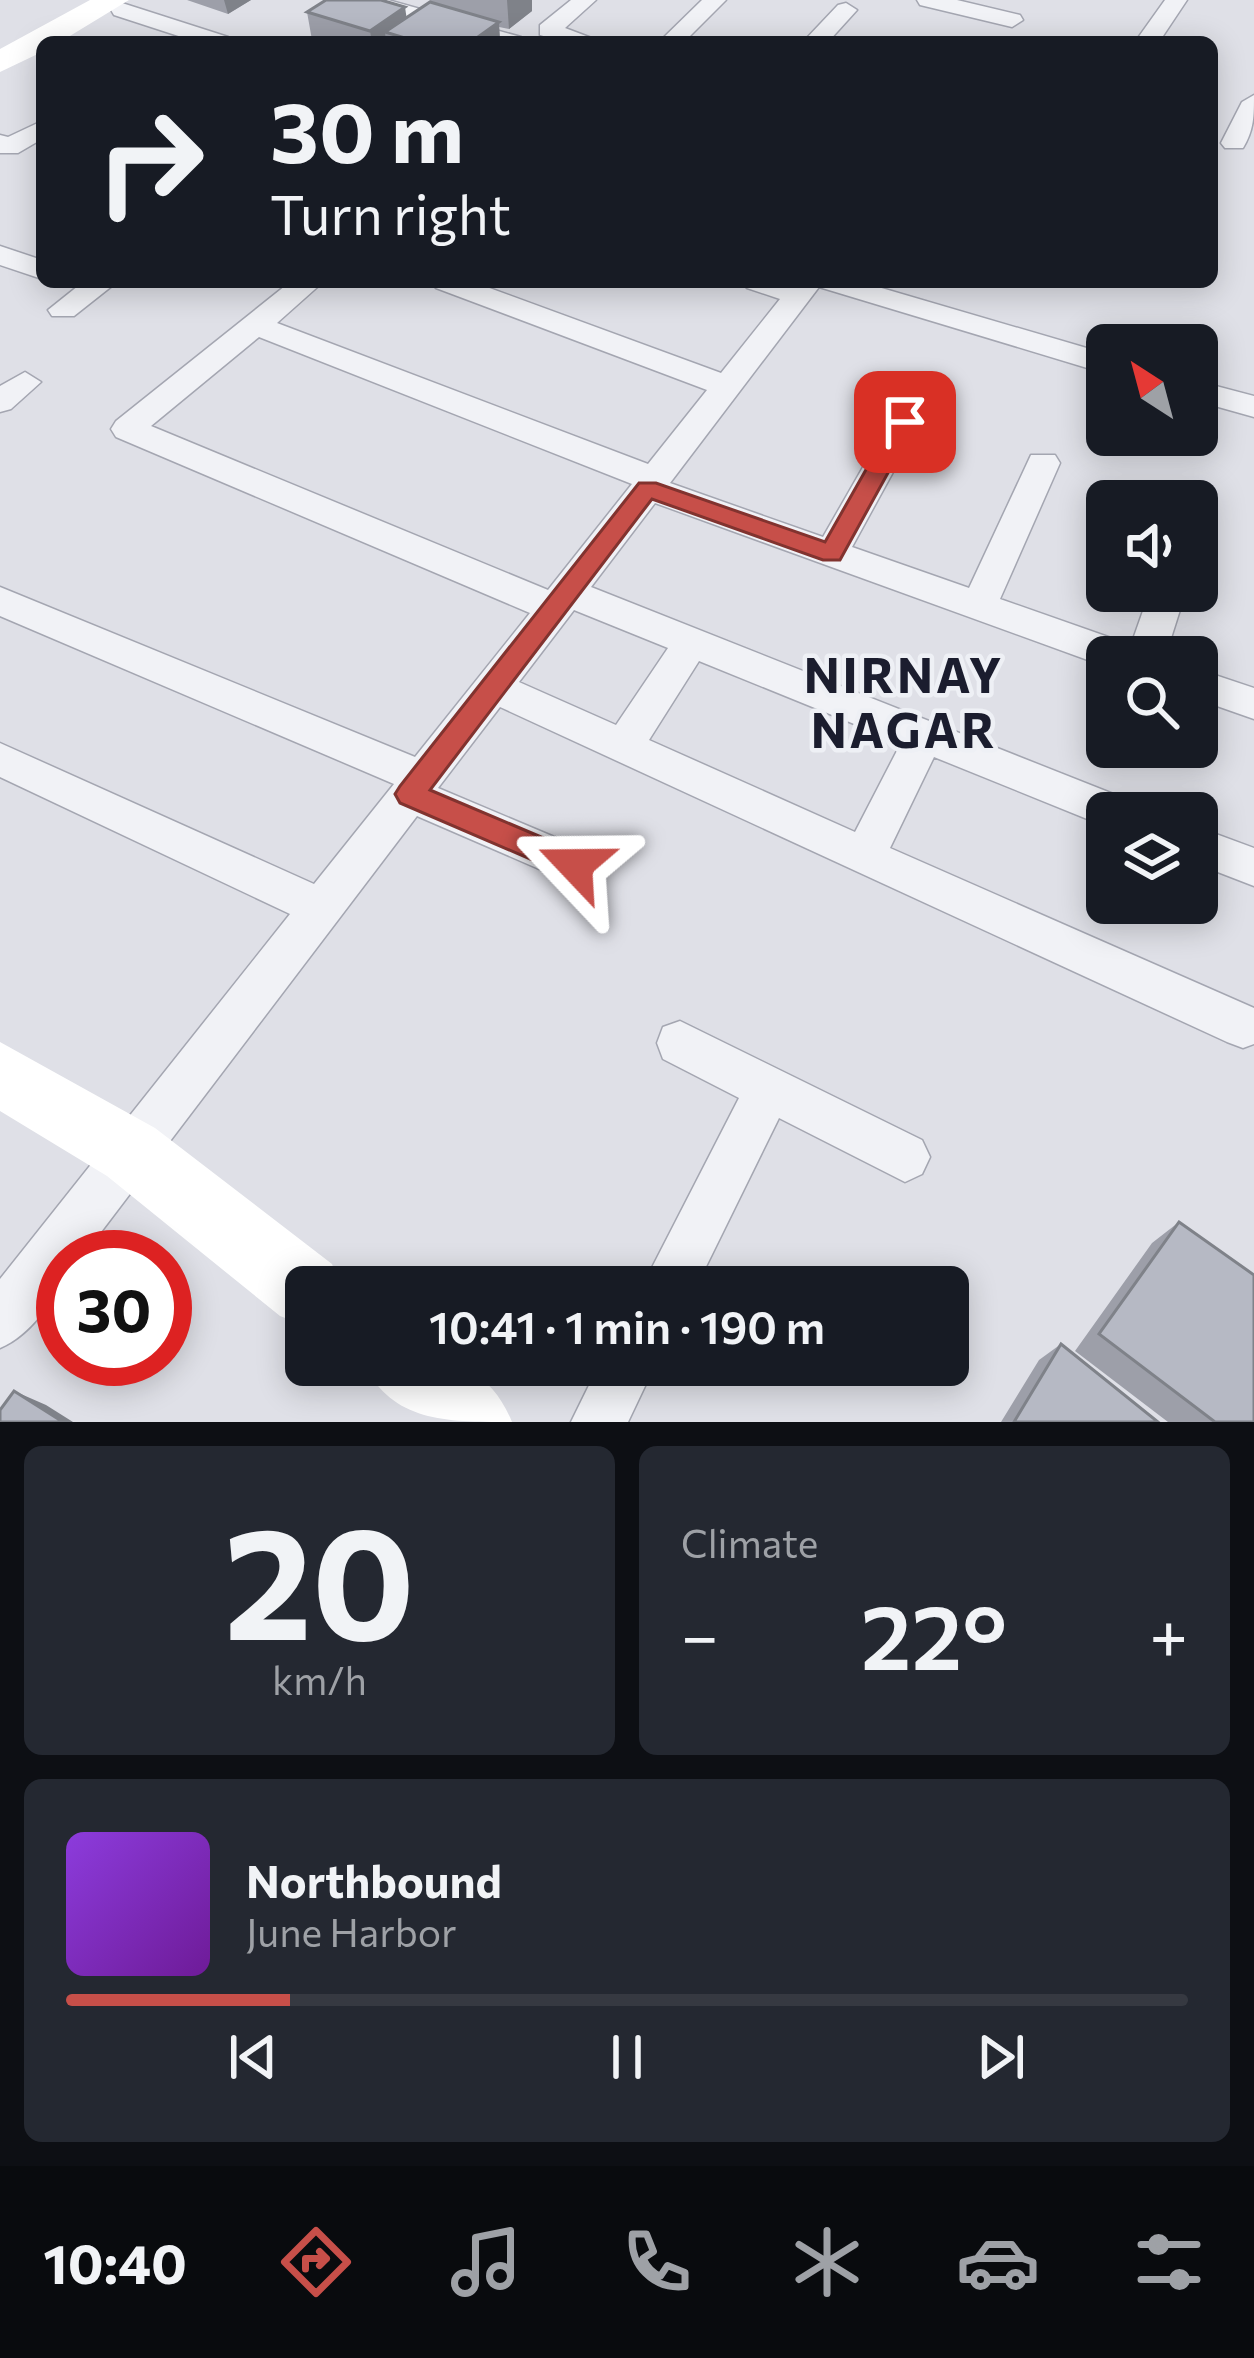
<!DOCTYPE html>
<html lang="en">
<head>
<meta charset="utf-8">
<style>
	:root { --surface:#171b24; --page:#242831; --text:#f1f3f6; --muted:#9ea1a6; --line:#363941; --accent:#c74f49 }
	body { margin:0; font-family:Commissioner,sans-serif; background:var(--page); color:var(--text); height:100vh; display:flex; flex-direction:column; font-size:45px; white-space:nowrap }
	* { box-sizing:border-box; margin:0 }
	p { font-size:39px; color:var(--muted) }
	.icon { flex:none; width:66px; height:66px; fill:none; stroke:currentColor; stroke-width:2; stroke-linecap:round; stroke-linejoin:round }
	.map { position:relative; height:1422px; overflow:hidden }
	.details { display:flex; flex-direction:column; gap:24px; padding:24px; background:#0d0f14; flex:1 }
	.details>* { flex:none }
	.guide { position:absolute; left:36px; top:36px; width:1182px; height:252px; border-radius:18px; box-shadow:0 6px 30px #0003; background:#171b24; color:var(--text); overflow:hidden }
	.needle { width:78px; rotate:324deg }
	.tools { position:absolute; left:1086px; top:324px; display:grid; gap:24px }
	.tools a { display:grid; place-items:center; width:132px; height:132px; border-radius:18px; background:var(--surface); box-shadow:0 6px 30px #0003; font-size:60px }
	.speed { position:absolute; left:36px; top:1230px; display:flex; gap:24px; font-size:60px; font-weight:700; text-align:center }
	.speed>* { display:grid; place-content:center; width:156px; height:156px; border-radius:50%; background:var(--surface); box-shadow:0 6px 30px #0003; line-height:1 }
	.speed .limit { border:18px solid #d22; background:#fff; color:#111 }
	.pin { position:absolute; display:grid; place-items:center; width:102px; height:102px; color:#fff; margin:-51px; border-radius:24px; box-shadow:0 6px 18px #0006 }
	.me { position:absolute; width:132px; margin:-66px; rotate:293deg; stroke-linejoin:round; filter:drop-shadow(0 0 9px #0008) }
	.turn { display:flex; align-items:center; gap:42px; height:252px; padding:0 36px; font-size:54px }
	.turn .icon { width:156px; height:156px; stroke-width:2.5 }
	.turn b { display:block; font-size:84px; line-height:102px }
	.big { font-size:90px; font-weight:600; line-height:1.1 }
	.details .widget { flex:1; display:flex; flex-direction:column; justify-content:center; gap:18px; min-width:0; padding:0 42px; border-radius:18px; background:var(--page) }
	.details .dial { align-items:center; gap:0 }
	.dial b { font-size:156px; line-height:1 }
	.song { display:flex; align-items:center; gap:36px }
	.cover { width:144px; height:144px; border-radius:18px; background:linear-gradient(135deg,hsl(270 70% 55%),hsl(280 70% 35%)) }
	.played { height:12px; border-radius:6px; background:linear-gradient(90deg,var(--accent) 20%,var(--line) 20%) }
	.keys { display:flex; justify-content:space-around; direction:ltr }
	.heat { display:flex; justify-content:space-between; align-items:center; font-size:66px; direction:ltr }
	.details .tiles { flex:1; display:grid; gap:24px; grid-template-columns:1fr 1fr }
	.widget:last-child { grid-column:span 2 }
	.trip { position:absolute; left:285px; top:1266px; width:684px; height:120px; border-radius:18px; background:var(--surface); box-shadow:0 6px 30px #0003; font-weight:600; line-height:120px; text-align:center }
	.dock { display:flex; height:192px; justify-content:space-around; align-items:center; background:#090b0e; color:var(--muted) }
	.dock .icon { width:84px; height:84px }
	.dock .current { color:var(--accent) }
	.dock b { font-size:54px; color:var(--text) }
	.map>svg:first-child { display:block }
</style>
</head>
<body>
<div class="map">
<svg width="1254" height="1422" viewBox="0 0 1254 1422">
	<rect width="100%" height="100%" fill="#dfe0e7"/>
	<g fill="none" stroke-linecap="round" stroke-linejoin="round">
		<g stroke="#a4a6b1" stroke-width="3">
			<path id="street" d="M352 0H388L521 37 525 42H487Z
				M571 0H596L565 28 602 42H564L540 35V25Z
				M702 0H726L684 42H659Z
				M917 0H957L1020 15 1023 20 1012 27 920 5Z
				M1165 0H1187L1159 42H1135Z
				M122 3 228 37 232 42H197L114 15 111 10Z
				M846 3 857 10 828 42H803L838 5Z
				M1254 95C1254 116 1254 130 1243 148H1225L1221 143 1242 102Z
				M42 121V139L18 153H0V135L8 137Z
				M0 246 42 260V279L0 265Z
				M83 282H117L74 316H52L48 310Z
				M290 282H323L277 323 648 464 707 390 436 288 431 282H473L721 373 780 299 747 288 742 282H861L1107 354V374L819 287 670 483 823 537 894 413H916L921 421 852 547 969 588 1031 455H1055L1060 463 1000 599 1131 645 1150 591H1186L1165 657H1107V667L655 503 591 587 1131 801 1137 813H1107V827L934 757 890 848 1254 1008V1044L1243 1048 1227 1042 500 707 438 788 590 852 596 865 590 878 575 884 560 878 417 816 82 1257H63C63 1292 33 1334 0 1348V1279L290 914 0 777V743L314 884 394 784 0 616V587L415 757 530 613 116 437 111 429 116 421ZM259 337 632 484 548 590 151 426ZM574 610 668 648 616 725 519 682ZM699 661 901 743 855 832 649 740Z
				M25 372 41 382 11 409 0 412V386Z
				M1197 381 1254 396V417L1197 401Z
				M1197 669 1254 688V719L1197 699Z
				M1197 827 1254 848V886L1197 864Z
				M680 1021 922 1140 930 1157 922 1174 905 1182 779 1118 696 1287H642L739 1098 663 1059 657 1043 663 1027Z
				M599 1365H655L628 1422H571Z"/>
		</g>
		<use href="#street" fill="#f1f2f6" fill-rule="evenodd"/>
		<path fill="#fff" fill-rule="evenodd" d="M90 0H129L60 42H42V52L0 72V49Z
			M0 1042 155 1128 332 1264 341 1287H306V1326L280 1316 107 1176 0 1111Z
			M364 1365C430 1365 482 1349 512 1422 445 1422 394 1422 364 1365Z"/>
	</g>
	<path fill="#9d9fa9" d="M187 0H251L228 14Z
		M430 0H532V11L509 29 499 27 500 42H320L312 40 307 12 407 17 430 2Z
		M1179 1222 1254 1422H1168L1075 1351 1152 1243Z
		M1061 1344 1158 1422H1001L1039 1360Z"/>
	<path fill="#7f8289" d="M224 0H251L228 14Z
		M507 0H532V11L509 29Z
		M405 7 409 34 385 32 386 42H372L370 31Z
		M499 22 500 42H471Z
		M14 1391 46 1405 73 1422H63Z"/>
	<path fill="#b6b9c4" stroke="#7f8289" stroke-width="3" d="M326 0H381L405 7 370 31 307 12Z
		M430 2 499 22 471 42H418L385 32Z
		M1179 1222 1254 1275V1422H1215L1099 1334Z
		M1061 1344 1158 1422H1014Z
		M14 1391 63 1422H0V1410Z"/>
	<path fill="#c74f49" stroke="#81332f" stroke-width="3" d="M905 414 916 422 840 560H823L652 499 430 790 586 856 590 865 586 874 575 878 565 874 400 803 395 794 400 786 639 483H656L825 542 893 422Z"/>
	<g text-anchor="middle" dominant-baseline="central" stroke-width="9" stroke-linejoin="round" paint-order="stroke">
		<g font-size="48" font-weight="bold" letter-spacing="3" fill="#1b1d2e" stroke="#eef0f5">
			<text x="904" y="673">NIRNAY<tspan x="904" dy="55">NAGAR</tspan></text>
		</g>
	</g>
</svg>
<div class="tools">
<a><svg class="needle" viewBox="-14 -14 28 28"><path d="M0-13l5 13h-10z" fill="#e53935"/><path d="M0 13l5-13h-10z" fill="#9ea1a6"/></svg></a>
<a><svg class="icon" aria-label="sound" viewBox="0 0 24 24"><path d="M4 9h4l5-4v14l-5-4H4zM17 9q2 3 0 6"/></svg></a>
<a><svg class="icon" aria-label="search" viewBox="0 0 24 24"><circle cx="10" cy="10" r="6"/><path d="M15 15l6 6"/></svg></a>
<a><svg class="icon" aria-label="layers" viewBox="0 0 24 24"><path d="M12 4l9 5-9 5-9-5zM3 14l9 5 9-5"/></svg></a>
</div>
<div class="speed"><div class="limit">30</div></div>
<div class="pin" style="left:905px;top:422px;background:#d93025"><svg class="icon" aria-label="arrive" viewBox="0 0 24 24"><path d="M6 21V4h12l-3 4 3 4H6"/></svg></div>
<svg class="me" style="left:575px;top:865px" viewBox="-20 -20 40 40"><path d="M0-17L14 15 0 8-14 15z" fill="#c74f49" stroke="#fff" stroke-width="4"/></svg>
<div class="trip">10:41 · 1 min · 190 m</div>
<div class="guide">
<div class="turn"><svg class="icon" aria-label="right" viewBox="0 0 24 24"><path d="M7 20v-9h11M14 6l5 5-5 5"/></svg><div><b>30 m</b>Turn right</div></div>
</div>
</div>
<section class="details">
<div class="tiles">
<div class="widget dial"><b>20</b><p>km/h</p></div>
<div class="widget"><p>Climate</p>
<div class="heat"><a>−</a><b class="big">22°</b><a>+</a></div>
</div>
<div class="widget">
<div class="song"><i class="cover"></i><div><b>Northbound</b><p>June Harbor</p></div></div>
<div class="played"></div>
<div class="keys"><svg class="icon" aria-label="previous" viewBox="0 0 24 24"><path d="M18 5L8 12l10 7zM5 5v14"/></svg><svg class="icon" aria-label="pause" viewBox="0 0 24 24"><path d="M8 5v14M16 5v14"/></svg><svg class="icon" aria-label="next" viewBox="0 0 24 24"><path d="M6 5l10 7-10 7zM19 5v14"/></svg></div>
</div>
</div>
</section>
<nav class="dock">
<b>10:40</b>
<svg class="icon current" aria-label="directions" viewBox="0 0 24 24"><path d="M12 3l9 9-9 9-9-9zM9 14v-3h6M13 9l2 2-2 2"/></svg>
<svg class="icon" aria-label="music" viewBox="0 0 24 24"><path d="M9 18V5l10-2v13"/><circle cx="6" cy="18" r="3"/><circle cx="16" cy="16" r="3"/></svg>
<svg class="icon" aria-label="phone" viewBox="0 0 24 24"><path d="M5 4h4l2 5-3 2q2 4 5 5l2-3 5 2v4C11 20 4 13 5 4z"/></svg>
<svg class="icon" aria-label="climate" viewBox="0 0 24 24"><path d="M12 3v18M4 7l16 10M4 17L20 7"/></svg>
<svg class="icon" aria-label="car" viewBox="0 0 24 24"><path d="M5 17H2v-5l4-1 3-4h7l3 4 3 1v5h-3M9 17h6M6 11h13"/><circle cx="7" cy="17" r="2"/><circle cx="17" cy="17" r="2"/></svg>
<svg class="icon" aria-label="filters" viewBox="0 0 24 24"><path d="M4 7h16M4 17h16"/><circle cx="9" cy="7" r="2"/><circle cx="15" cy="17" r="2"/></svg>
</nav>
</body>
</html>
